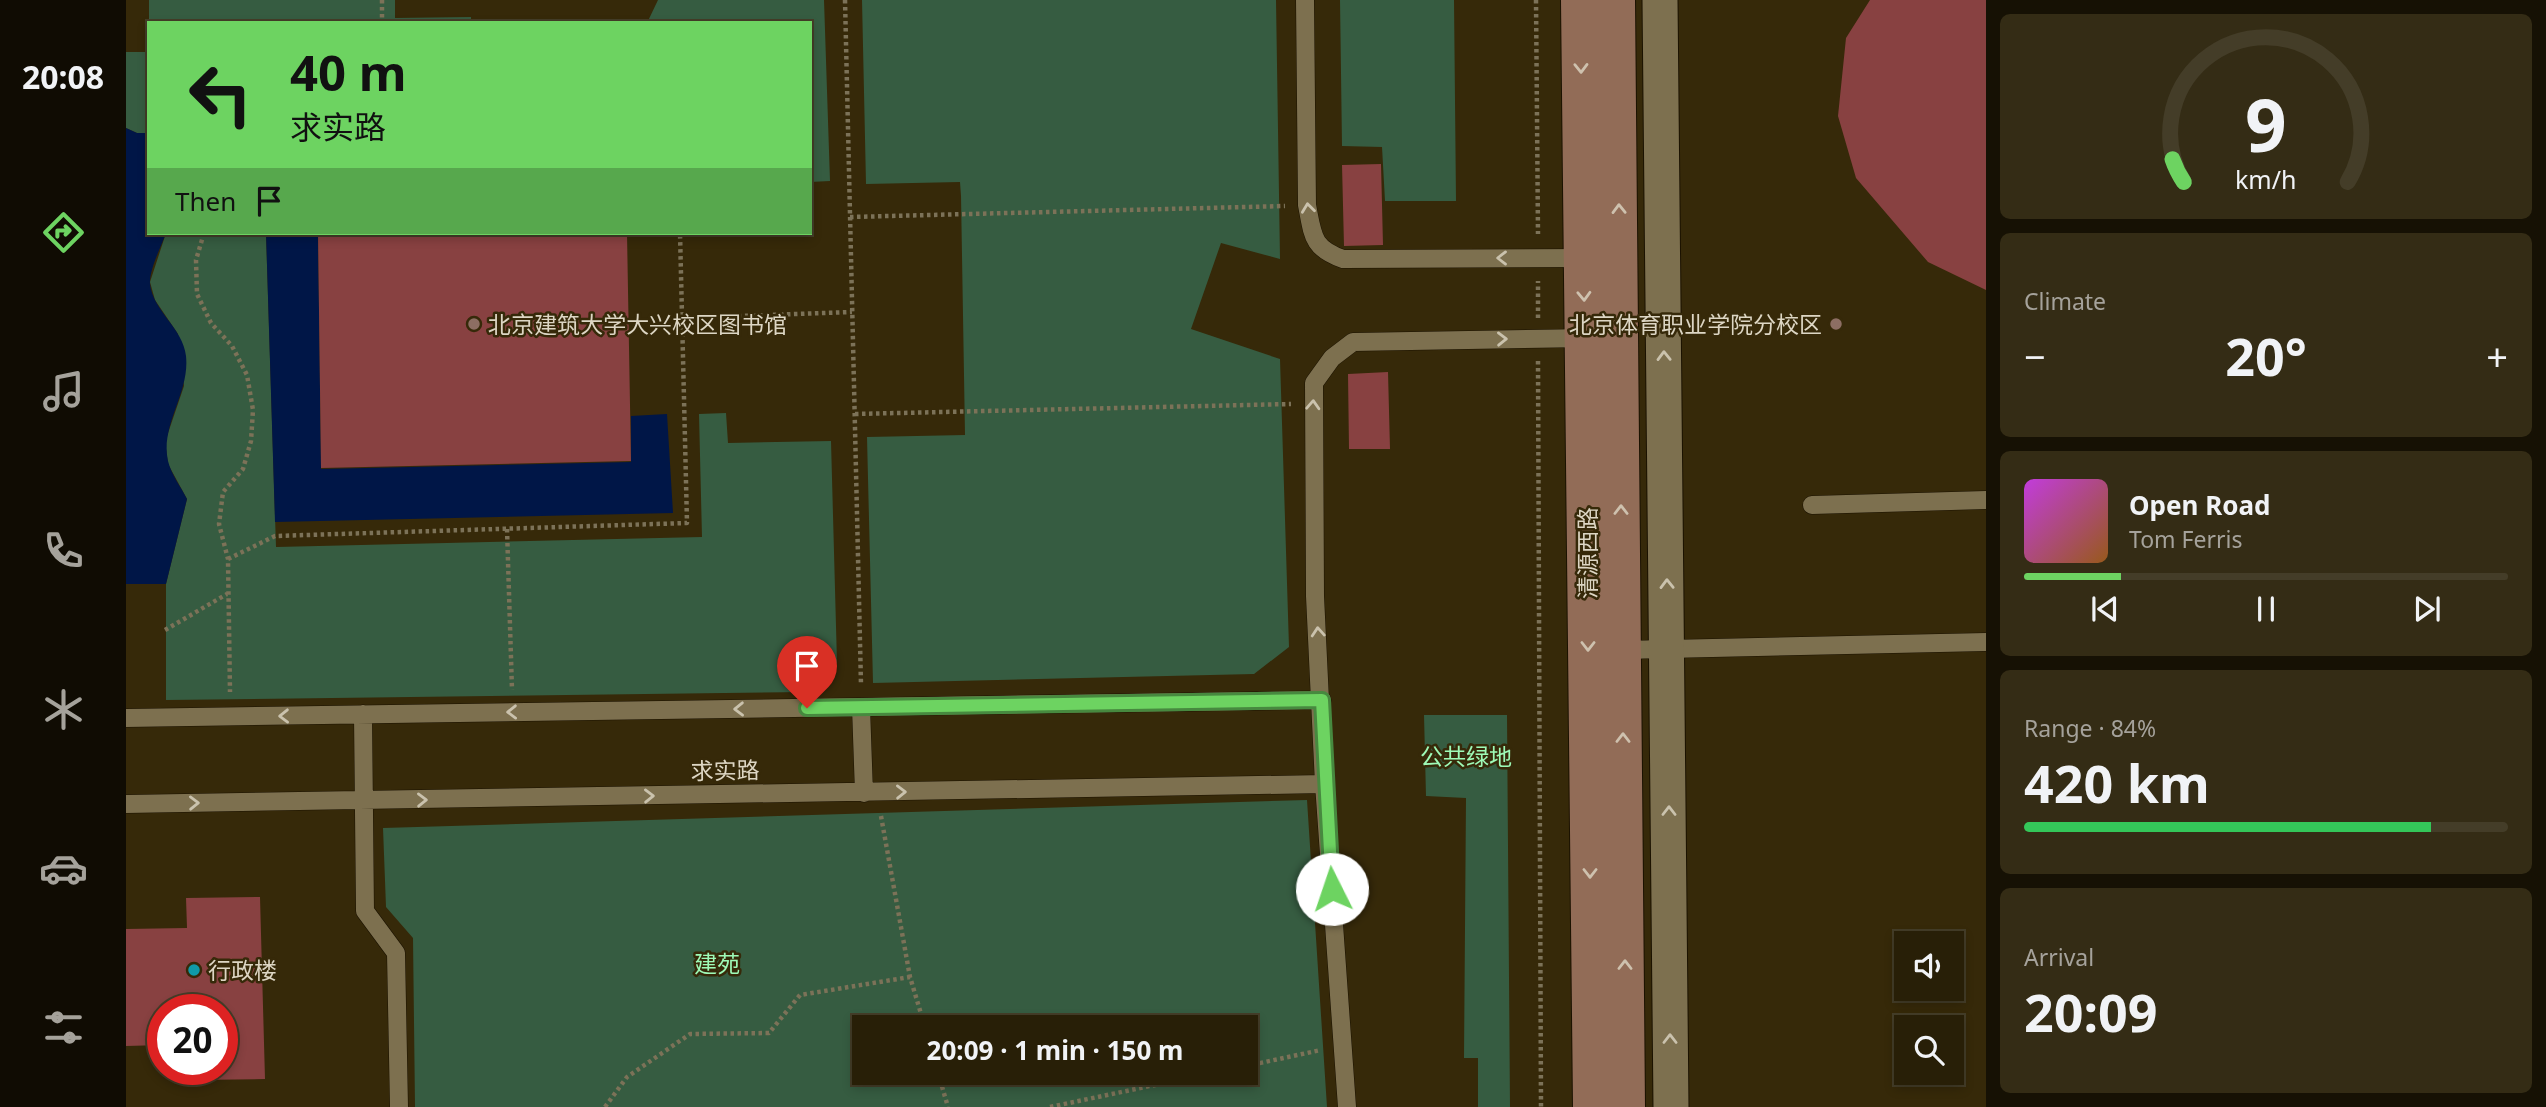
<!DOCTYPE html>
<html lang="en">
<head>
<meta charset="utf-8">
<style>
	:root { --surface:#281f07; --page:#342c15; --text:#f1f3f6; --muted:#a5a29b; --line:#443d28; --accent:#6dd361 }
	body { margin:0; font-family:"Noto Sans","Noto Sans SC",sans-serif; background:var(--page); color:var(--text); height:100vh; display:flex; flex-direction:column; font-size:26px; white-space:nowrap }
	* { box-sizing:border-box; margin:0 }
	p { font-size:23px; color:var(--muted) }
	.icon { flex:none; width:38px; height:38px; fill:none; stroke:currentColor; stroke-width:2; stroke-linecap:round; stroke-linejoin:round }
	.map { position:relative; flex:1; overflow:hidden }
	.details { display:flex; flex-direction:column; gap:14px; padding:14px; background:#161104; width:560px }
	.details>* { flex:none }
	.guide { position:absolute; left:21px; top:21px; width:665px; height:214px; border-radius:0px; box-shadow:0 4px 10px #0003,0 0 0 2px var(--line); background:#6dd361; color:#111; overflow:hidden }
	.fabs { position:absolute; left:1768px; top:931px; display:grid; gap:14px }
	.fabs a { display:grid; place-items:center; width:70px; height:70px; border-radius:0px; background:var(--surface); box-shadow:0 4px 10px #0003,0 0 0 2px var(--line); font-size:35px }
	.speed { position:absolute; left:21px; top:994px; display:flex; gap:14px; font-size:35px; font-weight:700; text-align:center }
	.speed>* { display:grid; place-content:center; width:91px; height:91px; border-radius:50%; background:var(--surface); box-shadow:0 4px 10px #0003,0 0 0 2px var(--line); line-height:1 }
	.speed .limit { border:10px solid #d22; background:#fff; color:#111 }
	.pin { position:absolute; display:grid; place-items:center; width:60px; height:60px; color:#fff; margin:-72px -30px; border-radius:50% 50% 50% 0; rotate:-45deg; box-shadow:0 0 7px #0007 }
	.pin .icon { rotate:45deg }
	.me { position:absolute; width:77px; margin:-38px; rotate:356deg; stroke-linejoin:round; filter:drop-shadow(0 0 5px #0008) }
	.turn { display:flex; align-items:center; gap:24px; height:147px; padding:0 28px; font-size:32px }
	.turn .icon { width:91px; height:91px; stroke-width:2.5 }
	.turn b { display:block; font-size:49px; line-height:60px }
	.then { display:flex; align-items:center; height:66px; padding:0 28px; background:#0003; gap:14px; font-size:26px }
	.big { font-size:52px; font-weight:700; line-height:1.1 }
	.details .card { flex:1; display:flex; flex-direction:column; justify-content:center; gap:10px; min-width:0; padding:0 24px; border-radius:10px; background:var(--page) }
	.details .dial { align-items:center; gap:0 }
	.dial svg { height:182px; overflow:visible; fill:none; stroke:var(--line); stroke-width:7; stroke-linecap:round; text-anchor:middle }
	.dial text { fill:var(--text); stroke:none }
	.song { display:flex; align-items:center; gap:21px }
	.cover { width:84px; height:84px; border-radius:10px; background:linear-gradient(135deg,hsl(290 70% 55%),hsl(30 70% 35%)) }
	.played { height:7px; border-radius:4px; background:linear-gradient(90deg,var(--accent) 20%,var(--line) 20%) }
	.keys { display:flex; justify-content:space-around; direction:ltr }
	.heat { display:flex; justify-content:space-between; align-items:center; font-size:38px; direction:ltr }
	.charge { height:10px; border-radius:5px; background:linear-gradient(90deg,#34c759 84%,var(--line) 0) }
	.trip { position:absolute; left:726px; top:1015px; width:406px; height:70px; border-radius:0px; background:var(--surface); box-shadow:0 4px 10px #0003,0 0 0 2px var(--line); font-weight:700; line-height:70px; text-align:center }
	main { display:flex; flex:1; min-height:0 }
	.dock { display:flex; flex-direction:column; width:126px; justify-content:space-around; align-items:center; background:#100c03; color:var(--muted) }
	.dock .icon { width:49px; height:49px }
	.dock .selected { color:var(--accent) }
	.dock b { font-size:32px; color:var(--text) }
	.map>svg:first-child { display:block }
</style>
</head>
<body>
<main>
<nav class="dock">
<b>20:08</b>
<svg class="icon selected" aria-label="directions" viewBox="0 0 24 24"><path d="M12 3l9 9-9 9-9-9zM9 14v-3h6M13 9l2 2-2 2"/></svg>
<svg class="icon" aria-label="music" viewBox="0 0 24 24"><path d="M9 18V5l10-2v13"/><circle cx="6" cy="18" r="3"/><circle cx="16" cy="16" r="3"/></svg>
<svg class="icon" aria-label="phone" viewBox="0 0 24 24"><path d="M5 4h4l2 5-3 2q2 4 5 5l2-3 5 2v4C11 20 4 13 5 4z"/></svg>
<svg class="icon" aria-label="climate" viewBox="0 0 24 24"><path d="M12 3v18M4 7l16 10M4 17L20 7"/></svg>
<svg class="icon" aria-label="car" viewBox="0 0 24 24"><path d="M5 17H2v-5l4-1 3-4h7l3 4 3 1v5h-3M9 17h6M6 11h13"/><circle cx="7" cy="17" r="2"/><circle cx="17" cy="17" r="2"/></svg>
<svg class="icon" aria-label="filters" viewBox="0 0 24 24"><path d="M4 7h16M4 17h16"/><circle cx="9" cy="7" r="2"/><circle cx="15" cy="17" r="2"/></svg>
</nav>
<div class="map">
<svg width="1860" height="1107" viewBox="0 0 1860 1107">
	<rect width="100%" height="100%" fill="#362909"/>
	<path fill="#365c41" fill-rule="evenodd" d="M23 0H269V18L345 17V23H23Z
		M532 0H698L704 181 684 182V23H521Z
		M736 0H1150L1154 259 1095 243 1065 329 1154 359 1163 647 1128 674 747 683 741 437 839 435 835 196 834 182 740 184Z
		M1214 0H1328L1330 201H1259L1256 147 1216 146Z
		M0 52H23V133H11L0 128Z
		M40 233H140L150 547 576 537 573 414 600 413 602 443 705 441 711 663 681 692 40 700V584L61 499 42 464 39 442 58 386 52 334 29 300 24 282Z
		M1298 715H1381L1384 1107H1352V1058H1338L1340 798 1300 796Z
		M1181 800 1201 1107H289L287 938 260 907 257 828ZM738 1027H1120V1073H738Z"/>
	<path fill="#001647" d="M0 128 11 133H23V233H40C35 247 23 270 24 284 27 311 57 328 60 356 64 393 34 425 42 461 45 474 55 487 61 499L40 584H0Z
		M140 233H192L195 469 505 462V416L541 414 547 513 149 522Z"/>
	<path fill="#884141" d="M1744 0H1860V290L1802 262 1730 178 1712 116 1720 38Z
		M1255 164 1257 245 1218 246 1216 165Z
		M192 233H501L505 461 195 468Z
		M1262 372 1264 449H1223L1222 374Z
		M134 897 139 1079 67 1080V1069H96V1010H37V1045L0 1046V929L61 928 60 898Z"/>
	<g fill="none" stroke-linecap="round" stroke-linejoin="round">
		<g stroke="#1b1200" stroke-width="19">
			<path id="service" d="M1179 0 1181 205C1187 236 1186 248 1217 259L1462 258
				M1686 505 1860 500
				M1496 650 1860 642
				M735 707 738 793
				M237 714 239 911 270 953 273 1107
				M0 718 1196 700
				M0 804 1198 784
				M1221 1107 1198 784 1189 596 1188 383 1206 358 1227 342 1463 338"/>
		</g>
		<g stroke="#1b1200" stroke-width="37">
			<path id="minor" d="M1534 0 1545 1107"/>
		</g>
		<g stroke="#1b1200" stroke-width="40">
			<path id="secondary" d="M1454 0 1466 1107
				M1490 0 1500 1107"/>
		</g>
		<path stroke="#7c7258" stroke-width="4.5" stroke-dasharray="3.5 3.5" stroke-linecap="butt" d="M256 0V23
			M719 0 735 685
			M1410 0 1412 234
			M23 21 30 23
			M724 217 1159 206
			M78 233 70 260 71 294 85 323 106 346 121 375 127 410 125 441 117 469 97 492 93 524 102 559 104 692
			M556 318 726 312
			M1412 318V281
			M1412 361 1415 1107
			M729 414 1165 404
			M381 529 386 690
			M102 559 149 536 561 523 554 233
			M39 630 101 594
			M755 816 784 977 799 1027
			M1120 1066 1195 1050
			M812 1073 822 1107
			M479 1107 501 1077 564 1034 643 1033 674 995 784 977
			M924 1107 1086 1073"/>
		<use href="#service" stroke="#7d704f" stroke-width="18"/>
		<use href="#minor" stroke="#7d704f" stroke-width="35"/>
		<use href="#secondary" stroke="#926c57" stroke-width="38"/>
	</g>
	<defs><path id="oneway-chevron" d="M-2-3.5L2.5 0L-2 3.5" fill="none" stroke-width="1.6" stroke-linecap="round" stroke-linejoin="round" transform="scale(1.75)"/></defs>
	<g stroke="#cec1ae">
		<use href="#oneway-chevron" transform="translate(1455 68) rotate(89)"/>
		<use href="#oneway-chevron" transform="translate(1493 209) rotate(-91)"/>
		<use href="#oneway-chevron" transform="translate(1458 296) rotate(88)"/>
		<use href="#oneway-chevron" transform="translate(1495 510) rotate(-90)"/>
		<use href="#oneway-chevron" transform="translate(1462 646) rotate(90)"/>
		<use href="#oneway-chevron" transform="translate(1497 738) rotate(-90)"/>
		<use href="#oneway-chevron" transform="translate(1464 873) rotate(90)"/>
		<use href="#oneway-chevron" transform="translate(1499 965) rotate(-90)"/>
	</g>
	<g stroke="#cac2ad">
		<use href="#oneway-chevron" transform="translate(1182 208) rotate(-97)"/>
		<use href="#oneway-chevron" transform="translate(1376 258) rotate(180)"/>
		<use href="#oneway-chevron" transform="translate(1376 339) rotate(-1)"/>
		<use href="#oneway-chevron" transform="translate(1538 356) rotate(-91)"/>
		<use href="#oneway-chevron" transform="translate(1187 405) rotate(-87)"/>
		<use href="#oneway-chevron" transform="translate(1541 584) rotate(-91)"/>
		<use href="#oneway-chevron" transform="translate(1192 632) rotate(-94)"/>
		<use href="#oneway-chevron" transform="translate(613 709) rotate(179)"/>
		<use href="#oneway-chevron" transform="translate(386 712) rotate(179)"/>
		<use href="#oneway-chevron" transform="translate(158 716) rotate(179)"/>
		<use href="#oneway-chevron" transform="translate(775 792) rotate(-1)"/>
		<use href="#oneway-chevron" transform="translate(523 796) rotate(-1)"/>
		<use href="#oneway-chevron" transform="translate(296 800) rotate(-1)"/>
		<use href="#oneway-chevron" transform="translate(68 803) rotate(-1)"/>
		<use href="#oneway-chevron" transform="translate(1543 811) rotate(-90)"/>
		<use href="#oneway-chevron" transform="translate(1544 1039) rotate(-90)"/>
	</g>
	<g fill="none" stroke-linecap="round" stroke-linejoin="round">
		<g stroke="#47893f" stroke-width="18">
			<path id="route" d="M681 708 1196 700 1206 889"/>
		</g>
		<use href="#route" stroke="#6dd361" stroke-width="12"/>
	</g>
	<g fill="#8d6e63" stroke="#362909" stroke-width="2.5">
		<circle cx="348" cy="324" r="7"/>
		<circle cx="1710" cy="324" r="7"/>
	</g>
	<circle fill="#0f9aa8" stroke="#362909" stroke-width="2.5" cx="68" cy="970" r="7"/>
	<g text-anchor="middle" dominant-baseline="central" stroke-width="5" stroke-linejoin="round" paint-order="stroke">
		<g font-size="23" fill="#ddd6c4" stroke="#362909" text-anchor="start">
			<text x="362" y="324">北京建筑大学大兴校区图书馆</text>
			<text x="1696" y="324" text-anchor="end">北京体育职业学院分校区</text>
			<text x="82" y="970">行政楼</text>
		</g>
		<g font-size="23" fill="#ddd6c4" stroke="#362909">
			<text transform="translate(1461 553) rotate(-90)">清源西路</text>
			<text transform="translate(599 770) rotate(-1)">求实路</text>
		</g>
		<g font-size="23" fill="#9efab7" stroke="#362909">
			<text x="1340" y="756">公共绿地</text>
			<text x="591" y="963">建苑</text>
		</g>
	</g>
</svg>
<div class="fabs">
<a><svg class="icon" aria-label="sound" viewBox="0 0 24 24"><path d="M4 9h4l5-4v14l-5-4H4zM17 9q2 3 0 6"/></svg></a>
<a><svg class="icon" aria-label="search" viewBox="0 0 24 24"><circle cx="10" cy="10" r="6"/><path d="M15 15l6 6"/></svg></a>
</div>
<div class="speed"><div class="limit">20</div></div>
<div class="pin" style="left:681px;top:708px;background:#d93025"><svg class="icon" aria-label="arrive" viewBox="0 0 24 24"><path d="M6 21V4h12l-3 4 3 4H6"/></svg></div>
<svg class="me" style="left:1206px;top:889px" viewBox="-20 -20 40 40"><circle r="19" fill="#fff"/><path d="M0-13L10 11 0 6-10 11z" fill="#6dd361"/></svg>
<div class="trip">20:09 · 1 min · 150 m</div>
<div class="guide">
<div class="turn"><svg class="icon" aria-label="left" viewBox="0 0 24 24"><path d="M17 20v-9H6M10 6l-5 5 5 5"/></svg><div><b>40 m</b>求实路</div></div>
<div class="then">Then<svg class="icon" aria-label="arrive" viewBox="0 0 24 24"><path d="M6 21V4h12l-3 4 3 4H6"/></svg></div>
</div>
</div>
<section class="details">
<div class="card dial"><svg viewBox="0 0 100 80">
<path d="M14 69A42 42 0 1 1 86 69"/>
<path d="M14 69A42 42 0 0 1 9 59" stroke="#6dd361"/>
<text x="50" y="56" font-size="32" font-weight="700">9</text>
<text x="50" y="72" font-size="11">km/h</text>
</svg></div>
<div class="card"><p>Climate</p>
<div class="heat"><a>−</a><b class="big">20°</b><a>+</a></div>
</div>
<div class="card">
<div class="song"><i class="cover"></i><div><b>Open Road</b><p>Tom Ferris</p></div></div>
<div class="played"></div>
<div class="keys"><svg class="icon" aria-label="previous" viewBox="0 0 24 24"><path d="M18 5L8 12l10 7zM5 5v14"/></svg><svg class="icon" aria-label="pause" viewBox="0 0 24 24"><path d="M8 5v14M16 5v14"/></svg><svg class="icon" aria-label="next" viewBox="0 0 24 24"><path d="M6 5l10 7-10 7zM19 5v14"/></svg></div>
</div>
<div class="card"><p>Range · 84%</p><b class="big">420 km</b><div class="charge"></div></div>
<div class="card"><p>Arrival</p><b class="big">20:09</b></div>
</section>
</main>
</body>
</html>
